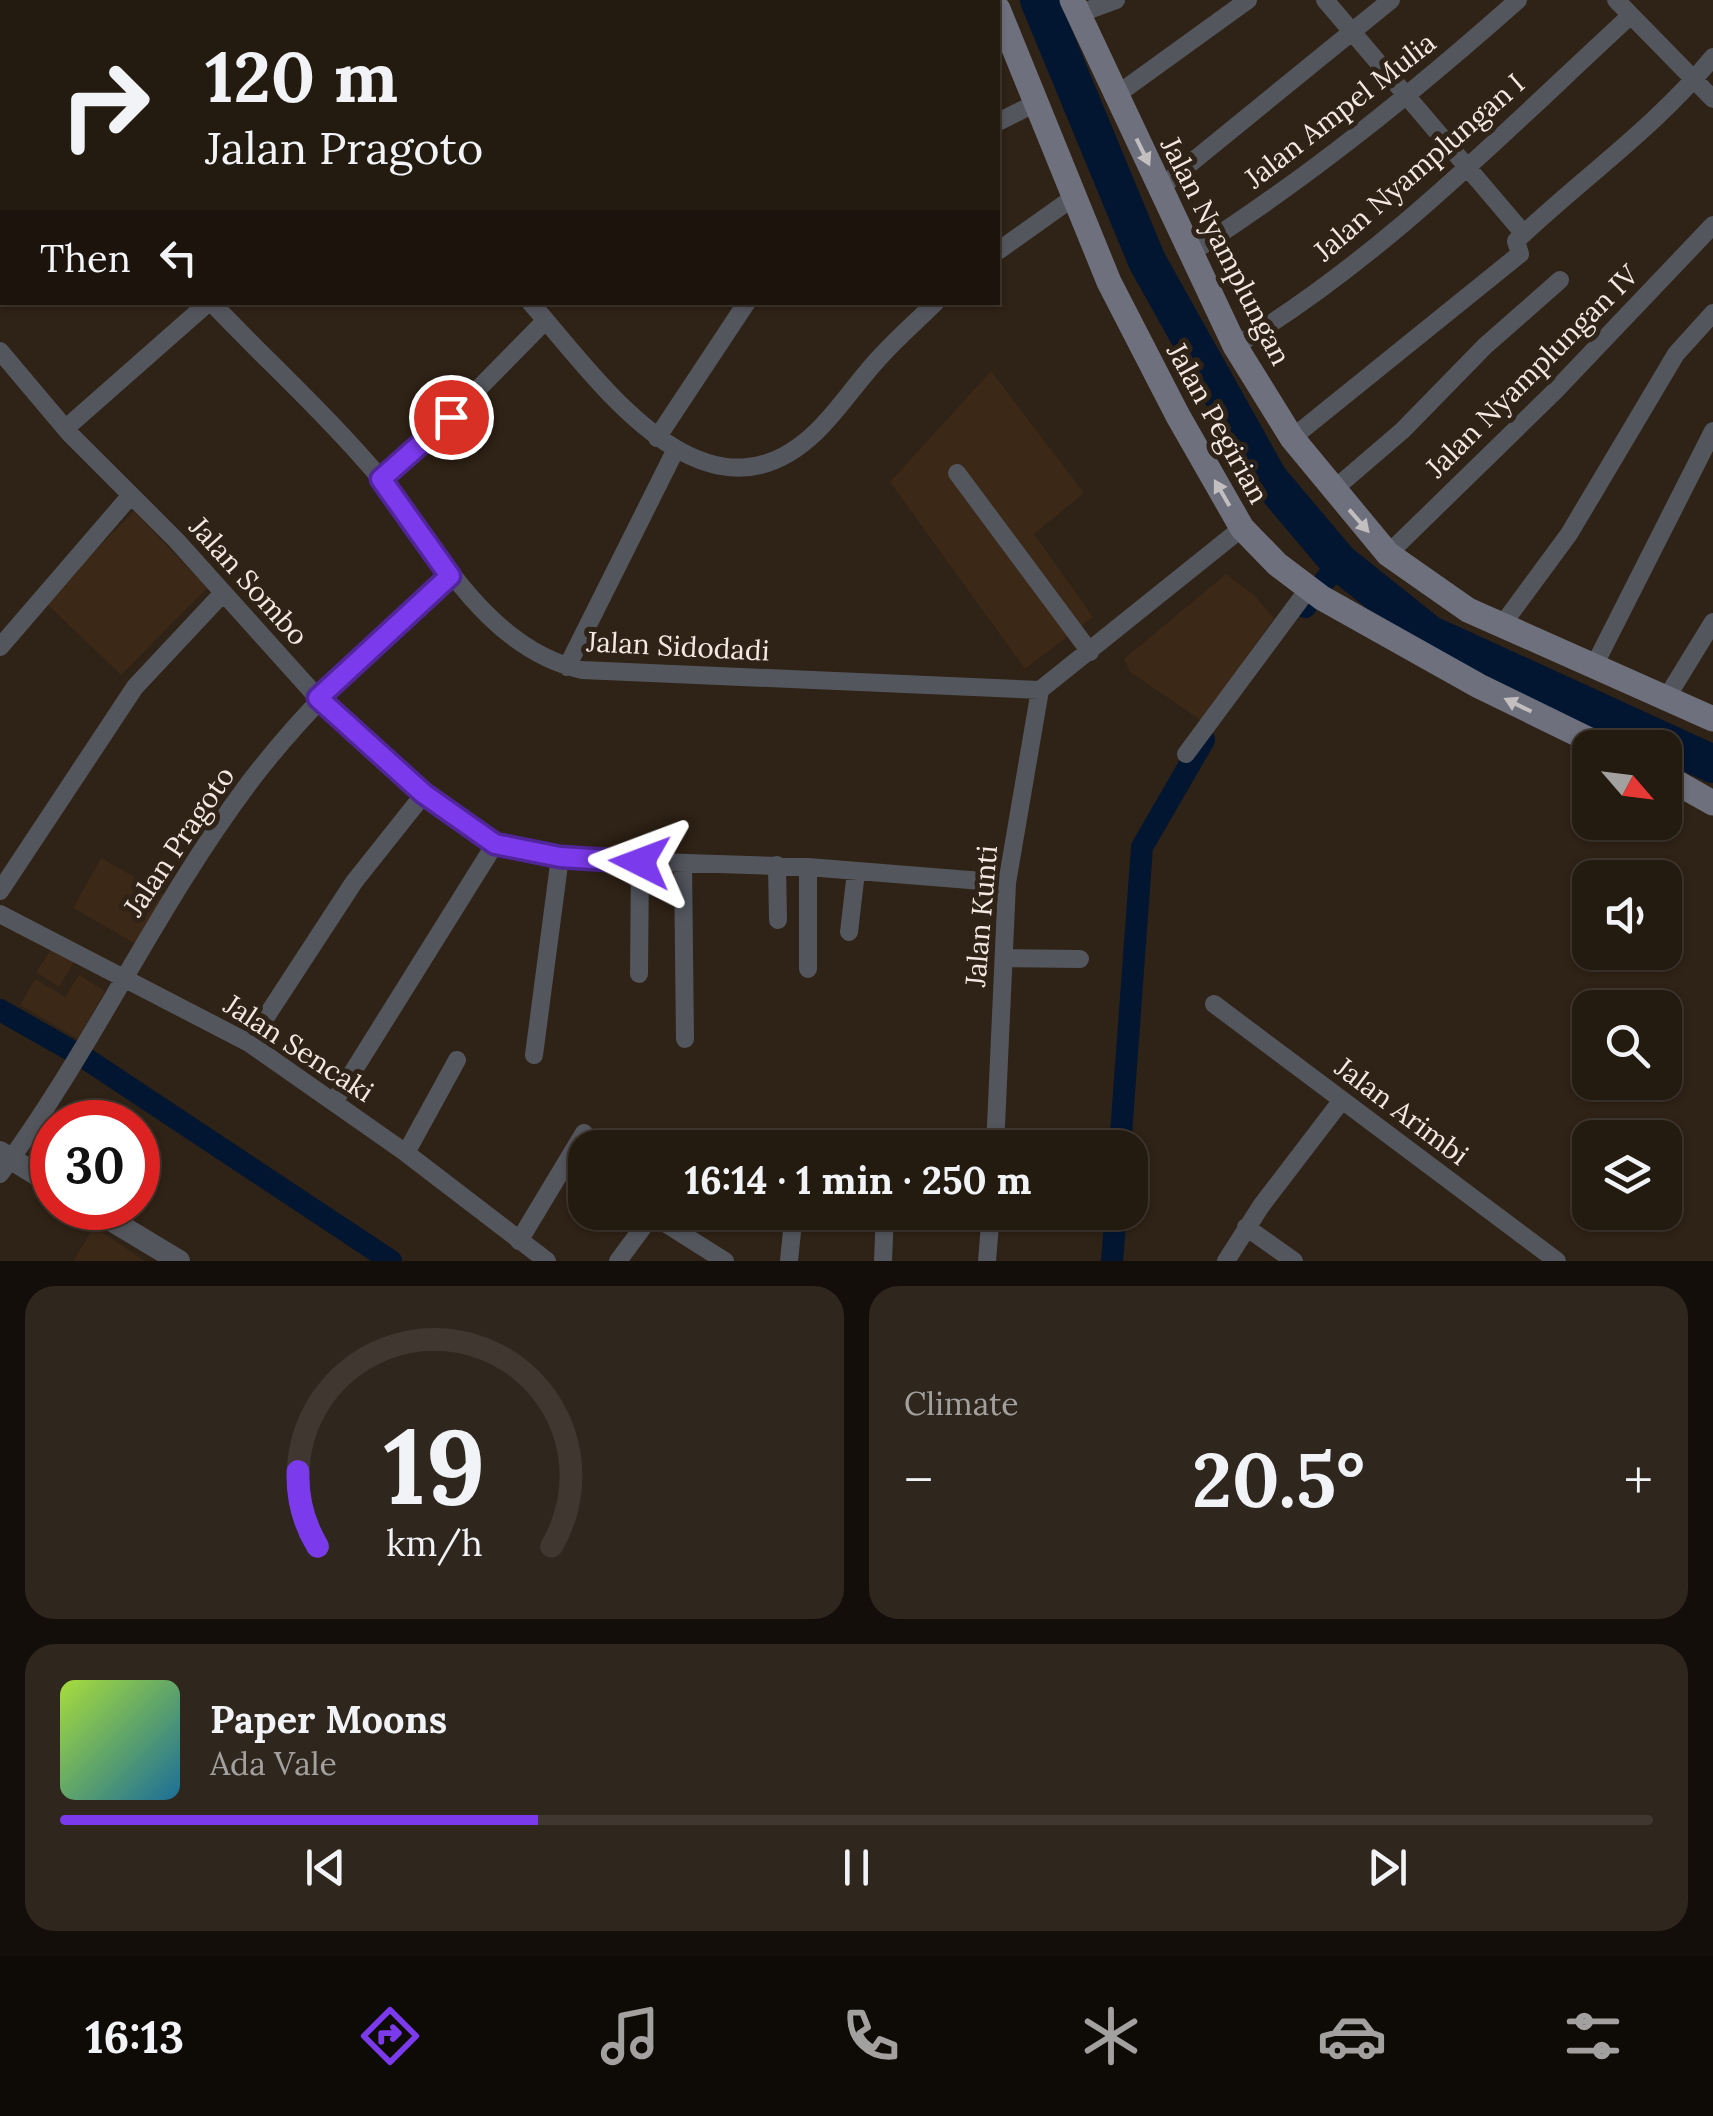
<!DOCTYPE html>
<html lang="en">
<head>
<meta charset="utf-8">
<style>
	:root { --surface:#231a10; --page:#2f271e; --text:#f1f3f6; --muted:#a3a19f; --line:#403830; --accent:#7c3aed }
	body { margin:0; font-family:Lora,serif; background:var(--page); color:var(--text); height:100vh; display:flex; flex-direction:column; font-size:38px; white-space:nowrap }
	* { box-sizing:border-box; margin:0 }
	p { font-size:32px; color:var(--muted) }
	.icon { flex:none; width:55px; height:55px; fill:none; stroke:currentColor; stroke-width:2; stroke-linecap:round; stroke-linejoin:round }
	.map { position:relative; height:1261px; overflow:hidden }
	.drawer { display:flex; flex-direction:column; gap:25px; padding:25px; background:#130e09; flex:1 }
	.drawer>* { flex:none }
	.hud { position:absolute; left:0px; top:0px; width:1000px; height:305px; box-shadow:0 2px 8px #0004,0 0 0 2px var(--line); background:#231a10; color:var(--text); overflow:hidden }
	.needle { width:65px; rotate:118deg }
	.tools { position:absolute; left:1572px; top:730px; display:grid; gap:20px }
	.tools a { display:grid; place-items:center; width:110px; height:110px; border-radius:20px; background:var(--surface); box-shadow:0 2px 8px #0004,0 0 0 2px var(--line); font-size:50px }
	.speed { position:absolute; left:30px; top:1100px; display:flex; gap:20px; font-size:50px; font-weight:700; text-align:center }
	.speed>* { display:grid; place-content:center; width:130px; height:130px; border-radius:50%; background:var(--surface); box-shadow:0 2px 8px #0004,0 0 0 2px var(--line); line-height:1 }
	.speed .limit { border:15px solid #d22; background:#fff; color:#111 }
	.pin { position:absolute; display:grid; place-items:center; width:85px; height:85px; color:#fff; margin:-42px; border:5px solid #fff; border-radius:50%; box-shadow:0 2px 10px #0007 }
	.me { position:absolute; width:110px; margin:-55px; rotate:273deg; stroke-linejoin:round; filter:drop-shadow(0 0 8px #0008) }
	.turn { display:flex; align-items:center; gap:35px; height:210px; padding:0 40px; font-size:45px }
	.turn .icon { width:130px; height:130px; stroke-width:2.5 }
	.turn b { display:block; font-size:70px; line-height:85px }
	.then { display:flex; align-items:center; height:95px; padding:0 40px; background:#0003; gap:20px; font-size:38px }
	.big { font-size:75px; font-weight:700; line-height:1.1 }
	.drawer .card { flex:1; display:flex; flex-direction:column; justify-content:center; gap:15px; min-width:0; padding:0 35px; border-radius:30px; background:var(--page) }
	.drawer .dial { align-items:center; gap:0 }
	.dial svg { height:260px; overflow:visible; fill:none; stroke:var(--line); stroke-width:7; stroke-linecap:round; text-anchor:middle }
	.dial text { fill:var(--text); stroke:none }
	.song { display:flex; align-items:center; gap:30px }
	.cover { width:120px; height:120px; border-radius:15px; background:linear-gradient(135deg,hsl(80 70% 55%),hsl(200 70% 35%)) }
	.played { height:10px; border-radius:5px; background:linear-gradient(90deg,var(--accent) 30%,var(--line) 30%) }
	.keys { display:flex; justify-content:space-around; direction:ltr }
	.heat { display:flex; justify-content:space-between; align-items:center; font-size:55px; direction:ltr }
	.drawer .tiles { flex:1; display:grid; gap:25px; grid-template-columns:1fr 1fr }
	.card:last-child { grid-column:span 2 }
	.trip { position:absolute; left:568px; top:1130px; width:580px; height:100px; border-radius:30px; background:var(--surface); box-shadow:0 2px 8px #0004,0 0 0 2px var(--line); font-weight:700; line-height:100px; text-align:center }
	.menu { display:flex; height:160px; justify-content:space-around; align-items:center; background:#0e0a06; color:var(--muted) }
	.menu .icon { width:70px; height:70px }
	.menu .selected { color:var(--accent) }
	.menu b { font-size:45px; color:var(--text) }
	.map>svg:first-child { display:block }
</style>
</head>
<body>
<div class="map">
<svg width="1713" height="1261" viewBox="0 0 1713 1261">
	<rect width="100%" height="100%" fill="#2f2216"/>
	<path fill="#3b2817" d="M991 371 1084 493 1034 534 1093 617 1025 669 890 482Z
		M134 511 207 588 121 675 45 602Z
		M1226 574 1254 595 1274 618 1202 721 1130 672 1124 659Z
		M101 858 164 894 136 944 73 908Z
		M52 948 74 962 59 987 36 972Z
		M79 975 105 991 78 1039 20 1005 35 979 65 997Z
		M94 1227 145 1261H73Z"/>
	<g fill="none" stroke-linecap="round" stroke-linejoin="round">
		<path stroke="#021632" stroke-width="22" d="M1305 607 1339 562
			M0 1010 88 1060 391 1261
			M1120 1148 1142 847 1204 740
			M1112 1261 1116 1212"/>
		<path stroke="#021632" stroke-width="38" d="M1039 0 1147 261 1269 479 1339 562 1429 634 1713 764"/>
		<path stroke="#54565e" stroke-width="18" d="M251 0 254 2
			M1325 0 1524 234
			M1616 0 1713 99
			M90 2 93 0
			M910 2 913 0
			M1078 14 1116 0
			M0 75 2 78
			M1115 96 1248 0
			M998 122 1038 102
			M1160 188 1391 0
			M998 251 1074 197
			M1189 254C1307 179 1413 93 1518 0
			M211 302C267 361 329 417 381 479 437 547 486 649 582 670L1040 690 1242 528
			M530 302C597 378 705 539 816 432 840 409 858 380 881 356 898 337 918 320 936 302
			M1235 346C1381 259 1505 131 1630 16
			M0 351 70 434 176 540 318 698 424 794 495 844 595 860 808 867 1007 883
			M66 428 209 302
			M657 438 747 302
			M1292 438 1520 254 1516 241C1581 179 1656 127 1713 57
			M957 473 1090 652
			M381 479 425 443 545 321
			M1332 491 1403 430 1485 346 1560 280
			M1388 554 1555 391 1713 225
			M1502 625 1569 534 1676 354 1713 313
			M0 647 131 495
			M1595 664 1713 431
			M567 667 676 449
			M1667 697 1713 622
			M1186 754 1309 588
			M683 863 685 1039
			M777 865 778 920
			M808 867V969
			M0 891 135 687 223 593
			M0 914 249 1043 406 1153 547 1261
			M849 932 856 872
			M1004 958 1080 959
			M639 974 640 862
			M1214 1004 1557 1261
			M249 1043 354 882 424 794
			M534 1055 560 857
			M334 1102 495 844
			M641 1141 813 1148
			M995 1148 1007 883 1040 690
			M406 1153 457 1060
			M0 1174C92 1050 156 907 249 783 308 705 378 642 449 575
			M1246 1227 1294 1261
			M519 1241 584 1133
			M618 1261 652 1215 725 1261
			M789 1261 794 1212
			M883 1261 885 1212
			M987 1261 991 1212
			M1226 1261 1261 1206 1342 1100"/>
		<path stroke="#54565e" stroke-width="22" d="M0 1152 52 1184
			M91 1208 179 1261"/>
		<path stroke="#6e717d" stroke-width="25" d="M1072 0 1235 346 1292 438 1388 554 1468 610 1713 719
			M998 9 1109 282 1178 416 1242 528 1277 564 1322 598 1479 686 1606 748
			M1665 776 1713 803"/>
	</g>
	<defs><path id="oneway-solid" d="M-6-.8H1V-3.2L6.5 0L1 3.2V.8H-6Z" transform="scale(2.5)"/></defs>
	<g fill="#c4bfbf">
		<use href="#oneway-solid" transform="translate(1143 152) rotate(64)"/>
		<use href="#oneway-solid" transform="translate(1222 493) rotate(-120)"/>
		<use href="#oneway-solid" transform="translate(1359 521) rotate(49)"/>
		<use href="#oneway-solid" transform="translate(1518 705) rotate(-154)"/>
	</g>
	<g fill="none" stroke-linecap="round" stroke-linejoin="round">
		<g stroke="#51269a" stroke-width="25">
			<path id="route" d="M451 417 381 479 450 576 318 698 424 794 495 844 560 857 640 862"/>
		</g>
		<use href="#route" stroke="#7c3aed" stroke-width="18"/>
	</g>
	<g text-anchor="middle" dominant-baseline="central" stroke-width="10" stroke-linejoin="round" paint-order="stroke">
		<g font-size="28" fill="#f3e9e2" stroke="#2f2216">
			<text transform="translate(1340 110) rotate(-38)">Jalan Ampel Mulia</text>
			<text transform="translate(1419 167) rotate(-41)">Jalan Nyamplungan I</text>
			<text transform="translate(1226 251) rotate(63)">Jalan Nyamplungan</text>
			<text transform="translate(1532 371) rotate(-45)">Jalan Nyamplungan IV</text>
			<text transform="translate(1218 423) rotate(61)">Jalan Pegirian</text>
			<text transform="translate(249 581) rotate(48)">Jalan Sombo</text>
			<text transform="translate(678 646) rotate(3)">Jalan Sidodadi</text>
			<text transform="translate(179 841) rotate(-56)">Jalan Pragoto</text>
			<text transform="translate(981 916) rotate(-85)">Jalan Kunti</text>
			<text transform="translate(299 1048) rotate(33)">Jalan Sencaki</text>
			<text transform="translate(1402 1111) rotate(37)">Jalan Arimbi</text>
		</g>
	</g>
</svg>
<div class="tools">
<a><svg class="needle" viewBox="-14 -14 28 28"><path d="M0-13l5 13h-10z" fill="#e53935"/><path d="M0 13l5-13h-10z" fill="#a3a19f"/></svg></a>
<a><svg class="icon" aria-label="sound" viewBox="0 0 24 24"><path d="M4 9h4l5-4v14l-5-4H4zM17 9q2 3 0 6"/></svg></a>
<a><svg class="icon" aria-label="search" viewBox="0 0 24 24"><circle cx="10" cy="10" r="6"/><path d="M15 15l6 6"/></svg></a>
<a><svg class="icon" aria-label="layers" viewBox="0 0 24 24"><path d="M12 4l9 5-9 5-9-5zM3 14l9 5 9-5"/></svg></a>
</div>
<div class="speed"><div class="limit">30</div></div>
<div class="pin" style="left:451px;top:417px;background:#d93025"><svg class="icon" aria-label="arrive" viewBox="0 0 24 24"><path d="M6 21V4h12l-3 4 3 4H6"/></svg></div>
<svg class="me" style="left:640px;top:862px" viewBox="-20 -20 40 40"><path d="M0-17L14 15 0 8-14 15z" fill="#7c3aed" stroke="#fff" stroke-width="4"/></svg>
<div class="trip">16:14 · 1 min · 250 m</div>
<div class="hud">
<div class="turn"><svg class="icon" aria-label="right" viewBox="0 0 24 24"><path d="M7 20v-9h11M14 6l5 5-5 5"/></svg><div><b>120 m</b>Jalan Pragoto</div></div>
<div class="then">Then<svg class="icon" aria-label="left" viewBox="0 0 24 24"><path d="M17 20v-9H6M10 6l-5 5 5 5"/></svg></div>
</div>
</div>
<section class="drawer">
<div class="tiles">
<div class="card dial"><svg viewBox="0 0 100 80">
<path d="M14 69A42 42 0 1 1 86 69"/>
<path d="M14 69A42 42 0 0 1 8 46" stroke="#7c3aed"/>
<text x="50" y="56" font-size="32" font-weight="700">19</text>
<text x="50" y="72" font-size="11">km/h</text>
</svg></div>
<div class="card"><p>Climate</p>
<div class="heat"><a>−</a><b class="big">20.5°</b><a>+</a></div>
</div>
<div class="card">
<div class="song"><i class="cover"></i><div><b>Paper Moons</b><p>Ada Vale</p></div></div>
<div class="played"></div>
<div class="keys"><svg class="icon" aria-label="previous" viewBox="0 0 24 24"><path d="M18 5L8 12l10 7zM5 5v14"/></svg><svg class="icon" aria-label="pause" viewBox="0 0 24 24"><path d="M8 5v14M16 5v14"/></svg><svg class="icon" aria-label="next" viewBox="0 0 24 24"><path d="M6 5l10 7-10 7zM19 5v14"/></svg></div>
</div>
</div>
</section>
<nav class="menu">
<b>16:13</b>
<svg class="icon selected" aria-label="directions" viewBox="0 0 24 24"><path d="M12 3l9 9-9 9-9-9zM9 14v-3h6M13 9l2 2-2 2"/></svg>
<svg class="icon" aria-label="music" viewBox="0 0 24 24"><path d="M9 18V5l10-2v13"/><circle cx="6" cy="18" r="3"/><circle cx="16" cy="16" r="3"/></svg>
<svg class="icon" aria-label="phone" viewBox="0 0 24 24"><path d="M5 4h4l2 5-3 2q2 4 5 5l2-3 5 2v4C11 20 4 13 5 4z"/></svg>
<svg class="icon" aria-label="climate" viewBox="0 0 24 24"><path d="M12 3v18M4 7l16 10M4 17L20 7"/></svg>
<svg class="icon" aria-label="car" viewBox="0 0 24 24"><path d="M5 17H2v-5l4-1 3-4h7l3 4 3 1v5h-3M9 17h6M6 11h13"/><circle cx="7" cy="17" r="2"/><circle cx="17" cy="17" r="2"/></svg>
<svg class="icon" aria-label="filters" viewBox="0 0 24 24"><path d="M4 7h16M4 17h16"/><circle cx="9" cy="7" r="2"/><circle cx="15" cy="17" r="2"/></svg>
</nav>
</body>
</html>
